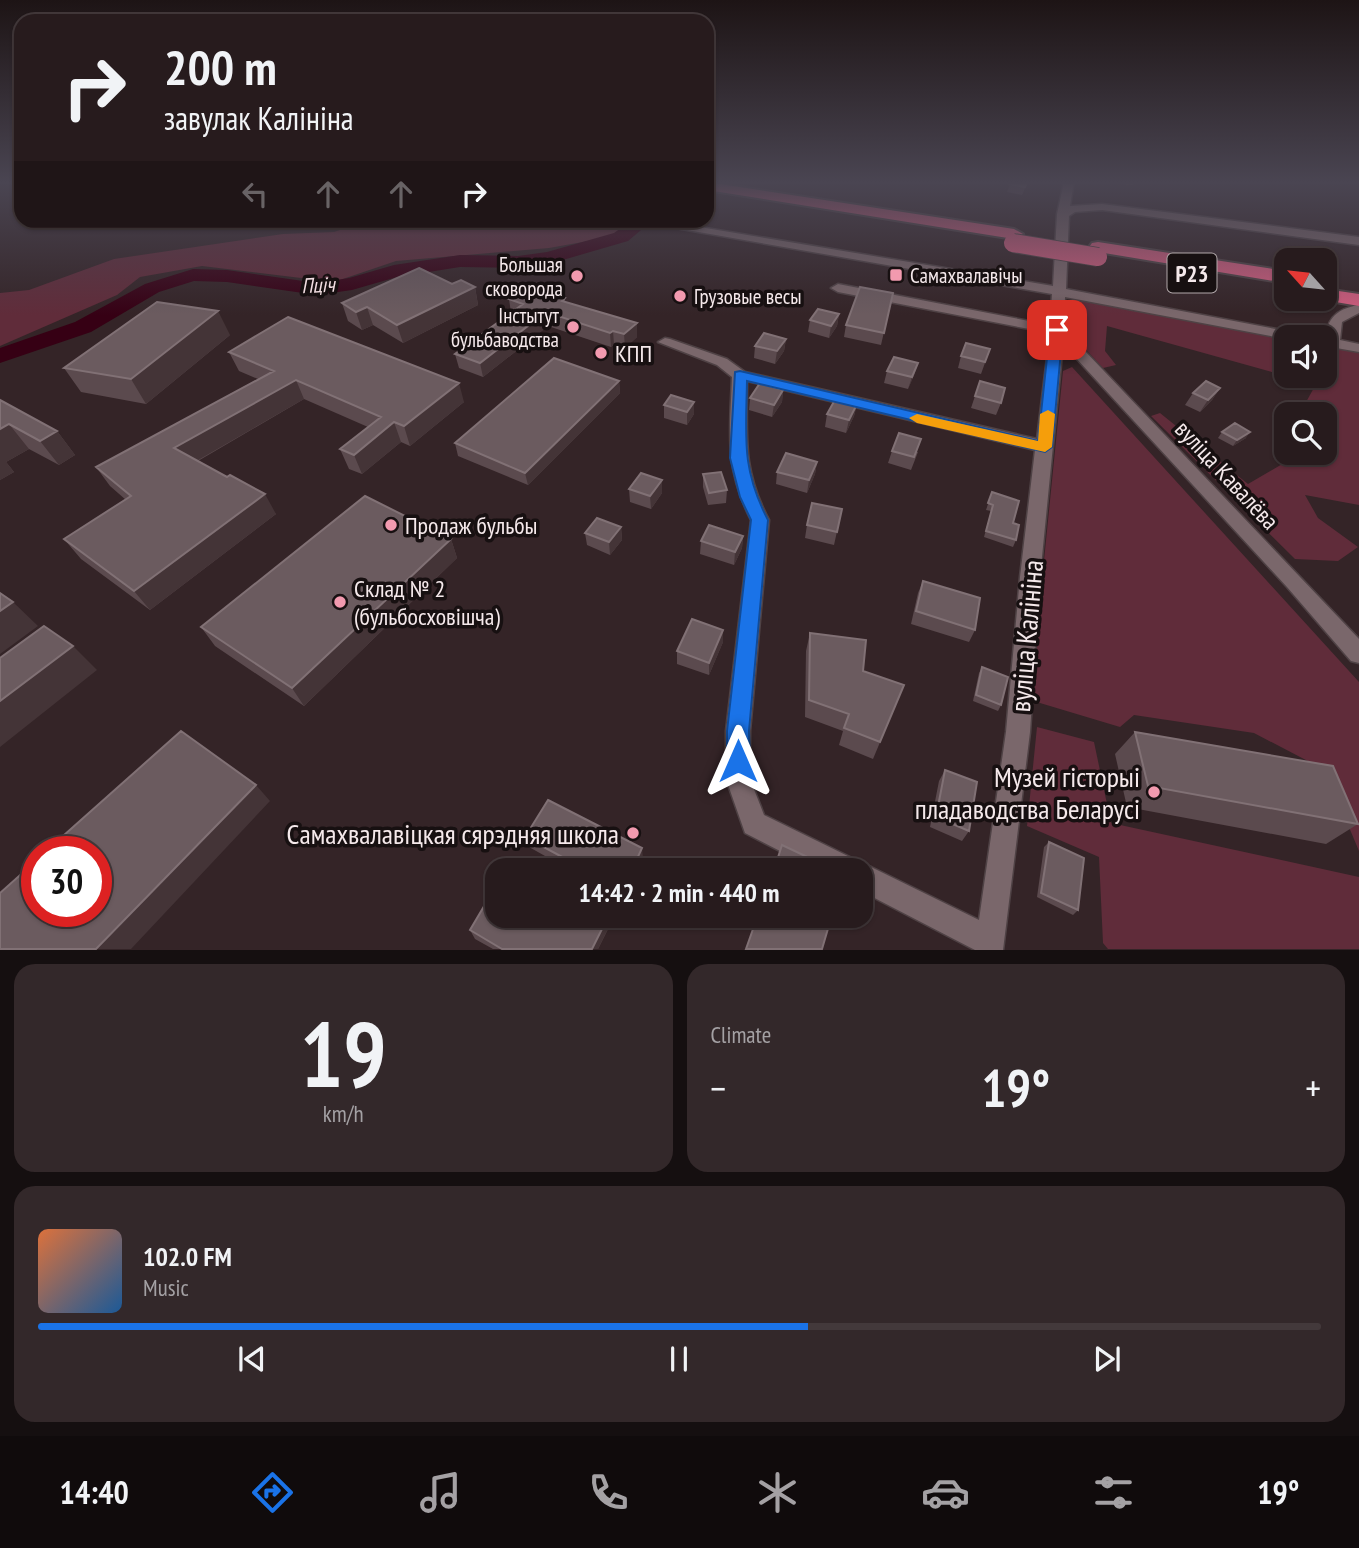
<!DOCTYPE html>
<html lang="en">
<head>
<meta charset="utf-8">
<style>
	:root { --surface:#271b1d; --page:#33282a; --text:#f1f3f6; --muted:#a4a1a4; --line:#43393b; --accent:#1a73e8 }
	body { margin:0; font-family:"PT Sans Narrow",sans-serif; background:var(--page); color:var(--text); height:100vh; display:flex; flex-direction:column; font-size:26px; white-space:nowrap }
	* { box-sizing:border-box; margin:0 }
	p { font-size:23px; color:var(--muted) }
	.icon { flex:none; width:38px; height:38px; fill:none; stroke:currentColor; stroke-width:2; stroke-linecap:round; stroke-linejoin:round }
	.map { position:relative; height:950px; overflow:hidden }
	.details { display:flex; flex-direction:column; gap:14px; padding:14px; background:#150f10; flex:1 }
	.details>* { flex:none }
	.hud { position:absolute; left:14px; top:14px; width:700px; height:214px; border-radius:21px; box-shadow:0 2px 5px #0004,0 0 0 2px var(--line); background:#271b1d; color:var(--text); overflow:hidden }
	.needle { width:46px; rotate:297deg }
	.fabs { position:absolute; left:1274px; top:248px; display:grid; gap:14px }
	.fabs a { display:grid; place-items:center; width:63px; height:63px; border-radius:14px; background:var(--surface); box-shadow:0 2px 5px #0004,0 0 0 2px var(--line); font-size:35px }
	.speed { position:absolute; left:21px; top:836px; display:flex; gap:14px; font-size:35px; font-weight:700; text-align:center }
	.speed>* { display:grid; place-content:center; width:91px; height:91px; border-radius:50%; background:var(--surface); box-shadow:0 2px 5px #0004,0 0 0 2px var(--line); line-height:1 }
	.speed .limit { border:10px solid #d22; background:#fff; color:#111 }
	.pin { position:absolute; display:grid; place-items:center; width:60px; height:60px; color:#fff; margin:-30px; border-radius:14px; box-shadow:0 4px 10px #0006 }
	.me { position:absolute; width:77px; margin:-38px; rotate:0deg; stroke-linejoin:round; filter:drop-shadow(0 0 5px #0008) }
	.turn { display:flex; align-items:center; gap:24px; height:147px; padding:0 35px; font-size:32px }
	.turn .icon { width:91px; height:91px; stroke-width:2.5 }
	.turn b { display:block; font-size:49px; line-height:60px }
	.lanes { display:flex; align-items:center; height:66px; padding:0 35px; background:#0003; justify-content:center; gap:35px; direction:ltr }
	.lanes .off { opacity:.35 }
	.big { font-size:52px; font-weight:800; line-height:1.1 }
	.details .tile { flex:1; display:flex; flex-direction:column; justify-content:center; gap:10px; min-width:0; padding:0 24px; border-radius:21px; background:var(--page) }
	.details .dial { align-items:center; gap:0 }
	.dial b { font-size:91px; line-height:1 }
	.song { display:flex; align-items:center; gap:21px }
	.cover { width:84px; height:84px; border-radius:10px; background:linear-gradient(135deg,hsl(20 70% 55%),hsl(210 70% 35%)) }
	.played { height:7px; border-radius:4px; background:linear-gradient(90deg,var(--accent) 60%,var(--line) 60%) }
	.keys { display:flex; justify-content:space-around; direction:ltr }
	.heat { display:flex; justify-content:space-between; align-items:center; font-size:38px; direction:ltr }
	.details .tiles { flex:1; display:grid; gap:14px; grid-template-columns:1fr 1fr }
	.tile:last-child { grid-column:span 2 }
	.trip { position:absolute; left:485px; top:858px; width:388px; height:70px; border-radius:21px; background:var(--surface); box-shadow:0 2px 5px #0004,0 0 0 2px var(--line); font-weight:800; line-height:70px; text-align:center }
	.menu { display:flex; height:112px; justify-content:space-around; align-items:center; background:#100b0c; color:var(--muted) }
	.menu .icon { width:49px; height:49px }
	.menu .selected { color:var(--accent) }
	.menu b { font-size:32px; color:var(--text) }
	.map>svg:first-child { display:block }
</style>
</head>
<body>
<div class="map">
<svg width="1359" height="950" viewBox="0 0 1359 950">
	<rect width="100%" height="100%" fill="#342427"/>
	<path fill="#602c3a" d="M614 220 624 228 605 238 549 248 396 261 334 282 202 266 140 277 117 295 0 346V293L29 290 114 259 283 234 334 232 367 221Z
		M1074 299 1286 338V376L1107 326 1105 351 1116 365 1103 368 1058 320Z
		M1325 345 1359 351V505L1305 495 1318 518 1358 547 1338 561 1295 559 1151 416 1160 413 1248 484 1301 453H1325V415H1299L1316 384 1289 376H1325Z
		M1072 367 1359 682V851L1325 770 1254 733 1134 715 1120 727 1030 700 1063 371Z
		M1037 727 1094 742 1111 823 1359 877V949H1108L1103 943 1099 857 1027 826Z"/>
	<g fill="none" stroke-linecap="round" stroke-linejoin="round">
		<path fill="#360014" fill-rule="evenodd" d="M632 220H653L628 241 549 264 518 268 460 267 397 277 352 290 317 295 227 282 194 281 159 292 91 332 0 363V348L75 322 145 284 193 269 227 270 317 283 349 278 394 265 460 255 518 256 547 252 614 233Z"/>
		<g stroke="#4f4245" stroke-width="3">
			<path id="minor" d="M1064 182H1074L1070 206 1102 204 1359 237V245L1102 210 1075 212 1069 216 1066 289 1302 334 1309 338 1286 339 1065 297 1064 329 1359 639V663L1351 661 1287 587 1063 344 1040 577 1030 732 1003 950H975L861 891V870H817L745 833 726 779V731L751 520C724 467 730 433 732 377L717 365 658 342 665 338 670 339 727 359 745 372 1037 439 1050 333 838 292 831 288 838 284 1050 325 1052 294 630 220H658L1053 286 1057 214ZM747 381 1035 450 1020 577 1006 732 979 920 871 867 861 863 857 865 856 860 764 815 750 779V731L769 520C742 469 747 437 747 381Z
				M1359 305V313L1342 322 1340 340 1359 344V352L1325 346C1325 321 1334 309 1359 305Z"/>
		</g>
		<g stroke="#4f4245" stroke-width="4">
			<path id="highway" d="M707 182 1014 229 1023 234 1014 239 707 190Z
				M1098 242 1286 271V283L1092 251 1089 247 1092 243Z
				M1325 289 1359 294V306L1318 299H1325Z"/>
		</g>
		<use href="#minor" fill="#7a676b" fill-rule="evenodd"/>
		<use href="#highway" fill="#ce5c7d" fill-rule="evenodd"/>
		<g stroke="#4f4245" stroke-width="20" stroke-linecap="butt">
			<path id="highway-bridge" d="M1013 243 1098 257"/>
		</g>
		<use href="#highway-bridge" stroke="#ce5c7d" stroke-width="18"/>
	</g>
	<path fill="#5b4a4e" d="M1011 182H1028L1022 195 1007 192Z
		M1113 182H1134L1133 185H1127Z
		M452 284 475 287 478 305 403 343 373 325 362 330 348 321 342 303Z
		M532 292 565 298V302L637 337 625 348 614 344 611 347 548 326 483 377 459 368 455 354 511 313 509 299Z
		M893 293 881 345 844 337 846 325Z
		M839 314 837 326 829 338 808 332 810 320Z
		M230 335 146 404 81 392 64 368Z
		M786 339 784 351 775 364 754 358 755 346Z
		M990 349 981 374 958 368 961 356Z
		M229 352 464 402 410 446 401 442 362 474 349 469 340 449 368 427 304 399 198 461 276 514 150 610 81 559 64 539 126 500 110 486 96 467 258 379 239 371Z
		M918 363 914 375 908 389 884 383 887 371Z
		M619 381 620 393 528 485 458 456 455 443Z
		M980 381 1001 403 996 415 971 408Z
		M1220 388 1212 400 1200 412 1185 405 1193 393Z
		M783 390 782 402 772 417 749 410 750 398Z
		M0 400 57 431 75 455 59 465 29 449 6 462 14 472 0 480Z
		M694 402V414L687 425 664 418V405Z
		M857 404 854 416 846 433 825 427 827 414Z
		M1222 432 1246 438 1233 446 1218 438Z
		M892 451 918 452 911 470 888 463Z
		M817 462 815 474 807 493 776 484 777 472Z
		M703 474 727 490 726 503 708 505 703 487Z
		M629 489 662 493 651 509 630 502Z
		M992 492 1013 523 1016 540 1013 547 984 537 991 511 986 510Z
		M842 509 834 545 805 538 807 525Z
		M621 527 622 540 610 555 587 545 585 533Z
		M743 536 742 548 734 565 700 554 701 541Z
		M451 539 457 558 304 706 215 646 201 627Z
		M923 581 975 630 969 642 911 624 918 593Z
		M810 633 863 671 904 685 873 759 839 745 843 731 805 717 806 651Z
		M723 642 709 675 677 664V651Z
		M982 667 1001 705 998 711 973 701 979 673Z
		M1135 732 1358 824 1326 844 1127 807 1115 754Z
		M945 770 969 831 962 841 930 827 939 781Z
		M525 837 643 858 637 870H570L529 847Z
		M1049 842 1078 910 1073 915 1037 897 1044 847Z
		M615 915 598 949H493L475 939 470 930 554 919Z"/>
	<path fill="#443437" d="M475 287 478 305 403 343 397 325Z
		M367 307 373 325 362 330 356 312Z
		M218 311 230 335 146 404 131 379Z
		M546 312 548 326 483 377 480 363Z
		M839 314 837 326 829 338 831 326Z
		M637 323V337L625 348 624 334Z
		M613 331 614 344 611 347 610 333Z
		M786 339 784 351 775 364 777 351Z
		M918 363 914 375 908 389 912 377Z
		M296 380 304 399 186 467 174 448Z
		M619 381 620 393 528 485 525 473Z
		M459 383 464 402 410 446 404 426Z
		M1220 388 1212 400 1200 412 1208 400Z
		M783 390 782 402 772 417 774 405Z
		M694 402V414L687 425V412Z
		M857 404 854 416 846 433 849 420Z
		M394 422 401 442 362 474 354 455Z
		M9 424 29 449 6 462 14 472 0 480V429Z
		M57 431 75 455 59 465 40 441Z
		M1250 432 1246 438 1233 446 1237 440Z
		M817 462 815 474 807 493 809 480Z
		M662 480V493L651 509 650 496Z
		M265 494 276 514 150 610 134 591Z
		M621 527 622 540 610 555 609 542Z
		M743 536 742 548 734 565 735 552Z
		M451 539 457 558 304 706 292 688Z
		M13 602 38 626 0 654V611Z
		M723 630V642L709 675V663Z
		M73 646 97 670 0 747V701Z
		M256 785 270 801 131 949H96Z
		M642 848 643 858 637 870H632Z
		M609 915H615L598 949H592Z"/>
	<path fill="#6b5b5f" stroke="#817175" stroke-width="2" d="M1011 182H1027L1025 187 1010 184Z
		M419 268 452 284 461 280 475 287 397 325 367 307 356 312 342 303Z
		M860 287 893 293 884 333 846 325Z
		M522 289 532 292 535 289 565 298 562 301 637 323 624 334 613 331 610 333 546 312 480 363 455 354 523 304 509 299Z
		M157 302 218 311 131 379 64 368Z
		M818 309 839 314 831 326 810 320Z
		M288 317 459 383 404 426 394 422 354 455 340 449 381 417 296 380 174 448 227 477 230 475 265 494 134 591 64 539 131 496 96 467 274 371 229 352Z
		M764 333 786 339 777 351 755 346Z
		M966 343 990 349 985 362 961 356Z
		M894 357 918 363 912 377 887 371Z
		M554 358 619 381 525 473 455 443Z
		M980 381 1005 388 1001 403 975 396Z
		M1206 381 1220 388 1208 400 1193 393Z
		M760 383 783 390 774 405 750 398Z
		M671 395 694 402 687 412 664 405Z
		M836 398 857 404 849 420 827 414Z
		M0 400 57 431 40 441 9 424 0 429Z
		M1235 423 1250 432 1237 440 1222 432Z
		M899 433 921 439 914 457 892 451Z
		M786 453 817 462 809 480 777 472Z
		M721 472 727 490 709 493 703 474Z
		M641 473 662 480 650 496 629 489Z
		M992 492 1019 501 1013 523 1019 525 1016 540 986 531 993 505 988 503Z
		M365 496 451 539 292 688 201 627Z
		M812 503 842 509 837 532 807 525Z
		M597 518 621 527 609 542 585 533Z
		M709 525 743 536 735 552 701 541Z
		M923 581 980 598 975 630 916 611Z
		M0 593 13 602 0 611Z
		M692 619 723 630 709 663 677 651Z
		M44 626 73 646 0 701V658Z
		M810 633 866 640 863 671 904 685 880 742 844 728 849 714 809 700Z
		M982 667 1008 677 1001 705 976 695Z
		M181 731 256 785 96 949H0V893L37 860V912H96V852H45Z
		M1135 732 1333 766 1358 824 1148 786Z
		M945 770 977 782 969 831 936 817Z
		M548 800 642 848 632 870H580L581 867 525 837Z
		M1049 842 1084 858 1078 910 1041 893Z
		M782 845 835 870H774Z
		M496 886 497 915H548L554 919 555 915H609L592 949H502L470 930Z
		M758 915H832L822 949H746Z"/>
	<linearGradient id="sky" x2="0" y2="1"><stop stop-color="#1d1415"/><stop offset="0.58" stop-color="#4a4552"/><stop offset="1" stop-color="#4a4552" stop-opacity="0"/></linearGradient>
	<rect width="1359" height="315" fill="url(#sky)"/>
	<path fill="#1a73e8" stroke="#114b97" stroke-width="2" d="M1057 327 1063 330 1052 447 1045 452 747 381C746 437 741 468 768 520L749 731 750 761 746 769 738 772 731 769 727 761V731L751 520 740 497 730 458 735 372 740 371 1038 441 1050 330Z"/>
	<path fill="#f59e0b" d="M1048 410 1055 414 1052 447 1045 452 917 423 909 418 917 414 1038 441 1040 414Z"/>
	<g fill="#f29aaf" stroke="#171011" stroke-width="2.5">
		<rect x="889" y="268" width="14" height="14" rx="3.5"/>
		<circle cx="577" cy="276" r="7"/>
		<circle cx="680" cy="296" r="7"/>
		<circle cx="573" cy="327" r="7"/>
		<circle cx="601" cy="353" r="7"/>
		<circle cx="391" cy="525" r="7"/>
		<circle cx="340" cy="602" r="7"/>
		<circle cx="1154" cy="792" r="7"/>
		<circle cx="633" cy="833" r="7"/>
	</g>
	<g text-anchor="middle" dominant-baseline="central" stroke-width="7" stroke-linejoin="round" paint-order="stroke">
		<g font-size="21" fill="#f5e9eb" stroke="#171011" text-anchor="end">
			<text x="563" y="264">Большая<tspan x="563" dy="24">сковорода</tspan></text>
			<text x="910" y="275" text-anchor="start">Самахвалавічы</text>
			<text x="694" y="296" text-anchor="start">Грузовые весы</text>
			<text x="559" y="315">Інстытут<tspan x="559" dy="24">бульбаводства</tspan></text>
		</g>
		<g font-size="21" font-style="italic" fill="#f2dee2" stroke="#171011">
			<text transform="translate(318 285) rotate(-3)">Пціч</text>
		</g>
		<rect fill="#171011" stroke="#b2a8aa" stroke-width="2" x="1167.5" y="253.5" width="49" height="39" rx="5"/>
		<g font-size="23" font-weight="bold" fill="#f5e9eb">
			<text x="1192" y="273">Р23</text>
		</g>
		<g font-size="24" fill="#f5e9eb" stroke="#171011" text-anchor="start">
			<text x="615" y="353">КПП</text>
			<text x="405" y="525">Продаж бульбы</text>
			<text x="354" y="588">Склад № 2<tspan x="354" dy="28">(бульбосховішча)</tspan></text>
		</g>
		<g font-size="24" fill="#f5e9eb" stroke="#171011">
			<text transform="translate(1227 475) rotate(47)">вуліца Кавалёва</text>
		</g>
		<g font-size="28" fill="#f5e9eb" stroke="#171011">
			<text transform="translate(1026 636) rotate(-85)">вуліца Калініна</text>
		</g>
		<g font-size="28" fill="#f5e9eb" stroke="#171011" text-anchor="end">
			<text x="1140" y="776">Музей гісторыі<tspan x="1140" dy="32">пладаводства Беларусі</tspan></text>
			<text x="619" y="833">Самахвалавіцкая сярэдняя школа</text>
		</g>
	</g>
</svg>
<div class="fabs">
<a><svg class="needle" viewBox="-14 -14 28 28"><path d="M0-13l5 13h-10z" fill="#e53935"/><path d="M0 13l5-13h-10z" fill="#a4a1a4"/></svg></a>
<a><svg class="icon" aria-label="sound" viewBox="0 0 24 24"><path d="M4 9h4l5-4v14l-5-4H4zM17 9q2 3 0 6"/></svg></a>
<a><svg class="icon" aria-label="search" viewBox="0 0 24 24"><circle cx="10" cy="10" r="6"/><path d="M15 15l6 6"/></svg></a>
</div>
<div class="speed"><div class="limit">30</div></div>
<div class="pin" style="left:1057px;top:330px;background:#d93025"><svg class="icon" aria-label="arrive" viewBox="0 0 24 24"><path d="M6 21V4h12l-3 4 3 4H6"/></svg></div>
<svg class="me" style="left:738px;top:761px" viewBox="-20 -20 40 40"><path d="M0-17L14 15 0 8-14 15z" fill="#1a73e8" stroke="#fff" stroke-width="4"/></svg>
<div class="trip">14:42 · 2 min · 440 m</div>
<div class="hud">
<div class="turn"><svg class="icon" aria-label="right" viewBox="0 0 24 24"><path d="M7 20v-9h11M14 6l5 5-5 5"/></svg><div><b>200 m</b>завулак Калініна</div></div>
<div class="lanes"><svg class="icon off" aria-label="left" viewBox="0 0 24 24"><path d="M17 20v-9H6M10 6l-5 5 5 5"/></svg><svg class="icon off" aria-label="ahead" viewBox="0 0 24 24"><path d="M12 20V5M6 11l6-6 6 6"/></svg><svg class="icon off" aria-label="ahead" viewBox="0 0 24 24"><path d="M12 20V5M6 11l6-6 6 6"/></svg><svg class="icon" aria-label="right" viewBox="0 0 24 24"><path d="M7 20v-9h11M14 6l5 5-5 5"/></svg></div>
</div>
</div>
<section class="details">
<div class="tiles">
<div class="tile dial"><b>19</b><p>km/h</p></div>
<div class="tile"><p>Climate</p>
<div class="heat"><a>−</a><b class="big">19°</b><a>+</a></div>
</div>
<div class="tile">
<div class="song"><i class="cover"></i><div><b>102.0 FM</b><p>Music</p></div></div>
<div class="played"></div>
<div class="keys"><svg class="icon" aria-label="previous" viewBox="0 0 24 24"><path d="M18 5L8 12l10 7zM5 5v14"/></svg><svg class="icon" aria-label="pause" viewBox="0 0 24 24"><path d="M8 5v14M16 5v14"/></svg><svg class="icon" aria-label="next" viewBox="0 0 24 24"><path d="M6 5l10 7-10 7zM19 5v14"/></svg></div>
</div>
</div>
</section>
<nav class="menu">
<b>14:40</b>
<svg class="icon selected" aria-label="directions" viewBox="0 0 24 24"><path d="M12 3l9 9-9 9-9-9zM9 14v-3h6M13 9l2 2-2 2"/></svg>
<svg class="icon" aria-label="music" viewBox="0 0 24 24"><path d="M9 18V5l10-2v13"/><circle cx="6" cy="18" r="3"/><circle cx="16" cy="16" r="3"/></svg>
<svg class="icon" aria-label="phone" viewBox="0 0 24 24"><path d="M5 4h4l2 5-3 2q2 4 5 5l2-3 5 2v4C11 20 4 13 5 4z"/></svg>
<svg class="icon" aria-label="climate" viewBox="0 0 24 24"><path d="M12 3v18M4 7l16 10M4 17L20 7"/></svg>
<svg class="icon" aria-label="car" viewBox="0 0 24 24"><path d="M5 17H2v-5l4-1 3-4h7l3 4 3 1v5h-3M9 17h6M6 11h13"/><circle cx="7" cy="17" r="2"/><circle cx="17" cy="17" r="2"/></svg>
<svg class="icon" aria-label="filters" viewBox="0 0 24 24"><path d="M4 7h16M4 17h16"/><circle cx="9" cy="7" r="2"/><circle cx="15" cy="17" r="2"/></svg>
<b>19°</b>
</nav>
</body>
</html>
